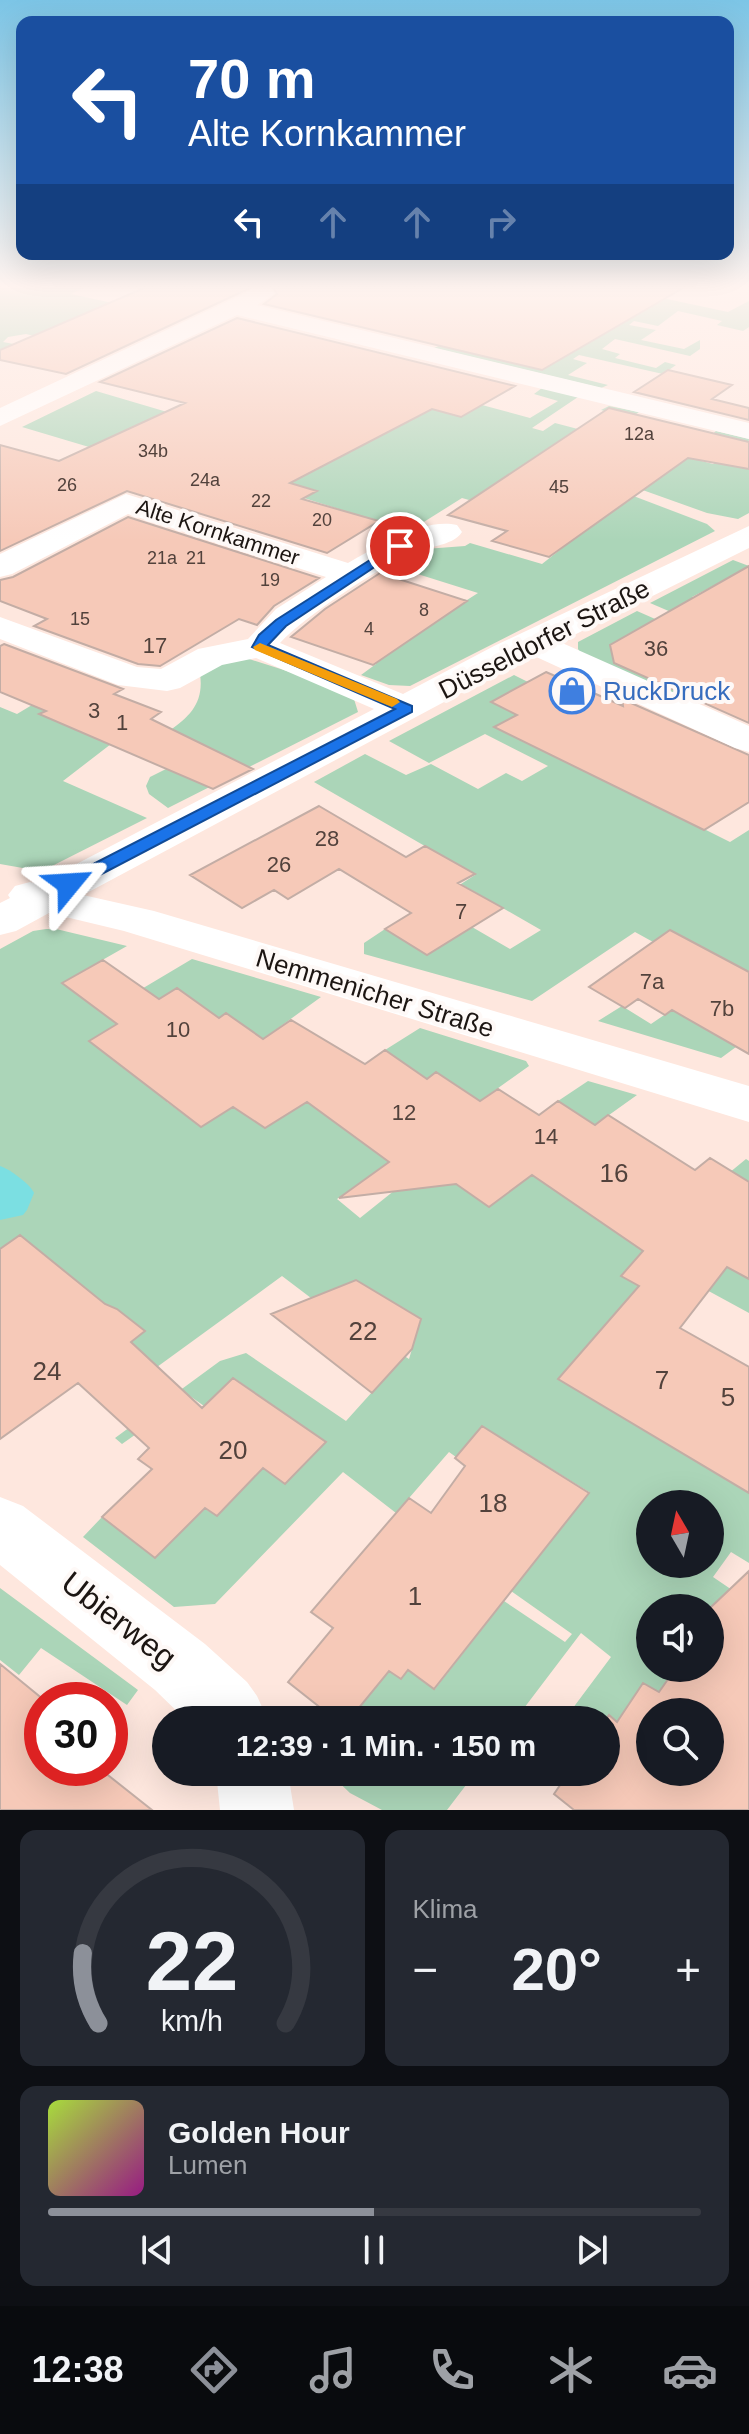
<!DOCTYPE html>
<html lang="de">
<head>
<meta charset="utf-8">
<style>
	:root { --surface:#171b24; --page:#242831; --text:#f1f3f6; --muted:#9ea1a6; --line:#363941; --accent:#8c9099 }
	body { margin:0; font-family:Helvetica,sans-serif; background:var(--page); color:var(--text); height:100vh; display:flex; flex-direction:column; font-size:30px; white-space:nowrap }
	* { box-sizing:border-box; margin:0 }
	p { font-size:26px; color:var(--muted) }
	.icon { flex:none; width:44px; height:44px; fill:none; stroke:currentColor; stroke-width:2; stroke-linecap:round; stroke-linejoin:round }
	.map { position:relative; height:1810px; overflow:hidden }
	.sheet { display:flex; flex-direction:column; gap:20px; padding:20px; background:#0d0f14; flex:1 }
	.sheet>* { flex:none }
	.hud { position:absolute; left:16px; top:16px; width:718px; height:244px; border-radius:16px; box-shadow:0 8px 32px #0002; background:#1a4fa0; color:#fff; overflow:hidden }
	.needle { width:52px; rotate:351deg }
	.fabs { position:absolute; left:636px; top:1490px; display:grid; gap:16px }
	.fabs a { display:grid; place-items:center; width:88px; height:88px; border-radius:50%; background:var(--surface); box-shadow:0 8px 32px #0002; font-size:40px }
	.speed { position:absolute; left:24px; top:1682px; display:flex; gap:16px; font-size:40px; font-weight:700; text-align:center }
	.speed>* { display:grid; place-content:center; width:104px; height:104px; border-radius:50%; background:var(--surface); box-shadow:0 8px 32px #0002; line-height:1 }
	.speed .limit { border:12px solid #d22; background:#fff; color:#111 }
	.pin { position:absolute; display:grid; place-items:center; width:68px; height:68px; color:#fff; margin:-34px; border:4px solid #fff; border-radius:50%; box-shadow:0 2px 8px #0007 }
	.me { position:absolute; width:88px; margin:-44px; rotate:63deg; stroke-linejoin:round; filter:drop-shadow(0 0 6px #0008) }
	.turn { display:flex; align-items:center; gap:28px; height:168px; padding:0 40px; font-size:36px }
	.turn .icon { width:104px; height:104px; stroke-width:2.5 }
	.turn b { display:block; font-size:56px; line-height:68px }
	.lanes { display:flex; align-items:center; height:76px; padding:0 40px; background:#0003; justify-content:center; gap:40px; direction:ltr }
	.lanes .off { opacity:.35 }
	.big { font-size:60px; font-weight:800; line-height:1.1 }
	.sheet .card { flex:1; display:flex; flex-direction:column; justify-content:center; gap:12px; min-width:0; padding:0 28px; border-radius:16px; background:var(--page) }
	.sheet .dial { align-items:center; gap:0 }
	.dial svg { height:208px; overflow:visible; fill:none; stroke:var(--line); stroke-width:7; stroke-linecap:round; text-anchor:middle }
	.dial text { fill:var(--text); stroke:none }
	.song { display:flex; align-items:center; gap:24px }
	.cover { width:96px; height:96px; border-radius:12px; background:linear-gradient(135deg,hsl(80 70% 55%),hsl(310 70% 35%)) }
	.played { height:8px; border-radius:4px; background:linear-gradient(90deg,var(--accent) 50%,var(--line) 50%) }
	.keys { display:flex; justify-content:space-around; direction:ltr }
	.heat { display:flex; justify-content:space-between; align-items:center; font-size:44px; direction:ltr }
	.sheet .tiles { flex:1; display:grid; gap:20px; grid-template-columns:1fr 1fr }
	.card:last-child { grid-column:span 2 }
	.trip { position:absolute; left:152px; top:1706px; width:468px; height:80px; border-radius:40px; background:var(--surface); box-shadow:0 8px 32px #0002; font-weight:800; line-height:80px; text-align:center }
	.menu { display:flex; height:128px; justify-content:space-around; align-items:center; background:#090b0e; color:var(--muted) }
	.menu .icon { width:56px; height:56px }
	.menu .on { color:var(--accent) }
	.menu b { font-size:36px; color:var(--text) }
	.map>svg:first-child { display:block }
</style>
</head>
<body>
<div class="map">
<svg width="749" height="1810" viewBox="0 0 749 1810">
	<rect width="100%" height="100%" fill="#fee7de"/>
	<path fill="#abd5b8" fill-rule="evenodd" d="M0 288H83L71 294 117 304 85 319 75 317 38 337 26 334 8 337 3 342 24 346 0 356Z
		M573 288H615L728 312 749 301V327L743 331 717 325 722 321 678 311 658 326 634 321 629 325 656 330 641 340 684 349 700 340V349L690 356 615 339 602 349 620 354 615 358 656 368 665 362 676 365 663 374 579 355 573 359 587 363 568 375 608 385 601 388 434 348Z
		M311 376 461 417 482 405 530 418 558 401 534 394 542 388 578 397 532 428 543 431 555 423 593 433 619 415 601 410 609 406 639 412 597 441 695 453 694 459 713 464 739 445 709 437 716 431 749 439 746 468 749 469V513L738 519 707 513 595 473 623 492 707 524 715 531 410 686 389 685 361 675 376 664 364 659 412 633 462 599 467 600 478 593 389 565 412 550 465 546 470 543 542 564 575 538 529 517 462 498 368 557 369 548 387 535 380 533 389 525 304 498 315 490 269 477 136 426 89 447 22 427 96 391 333 461Z
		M733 560 749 566V581L734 575 692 597 722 610 749 661 684 701 583 657 578 649V642L637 611 662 622 692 621 650 603Z
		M246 658 337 687 354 699 358 712 168 808 149 794 146 786 150 777 166 769 169 731C191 716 204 702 200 674L220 663Z
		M514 675 528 682 491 702 507 710 544 689 700 827 730 842 749 830V972L711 974 635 932 532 1001 364 954V943L385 929 427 955 472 927 510 949 541 930 461 884 475 875 314 782 365 754 406 775 431 764 478 789 506 773 522 781 548 766 485 734 429 763 389 741Z
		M32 705 111 744 63 781 147 818 52 866 34 870 0 864V707L17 714Z
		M46 929H56L127 946 62 983 103 1012 192 959 321 997 263 1039 226 1014 219 1018 177 989 90 1041 125 1069 154 1051 199 1082 167 1102 201 1127 233 1106 265 1128 317 1096 345 1130 389 1162 337 1199 360 1218 410 1178 451 1180 489 1207 532 1175 619 1234 701 1196 746 1159 749 1161V1313L659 1264 656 1266 638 1257 621 1276 639 1286 559 1378 749 1493V1563L731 1552 713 1577 738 1594 710 1608H650V1668H676L659 1692 643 1683 617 1722 609 1715 605 1720H564L611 1657 581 1633 515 1720H349L389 1671 401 1679 408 1670 435 1689 504 1601 565 1642 572 1634 511 1591 589 1492 482 1426 456 1457 449 1452 396 1513 343 1472 215 1604 174 1607 83 1537 102 1517 155 1557 205 1509 217 1516 263 1468 285 1484 326 1442 234 1378 204 1406 190 1396 122 1444 115 1438 220 1361 246 1353 346 1421 373 1391 390 1347 409 1359 421 1319 356 1280 311 1298 282 1276 157 1367 131 1342 145 1331 117 1309 88 1298 16 1239 0 1249V949L33 931ZM650 1504H710V1564H650Z
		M622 1006 651 1024 673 1009 736 1047 721 1058 598 1021Z
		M420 1028 526 1061 529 1066 480 1101 437 1073 427 1079 385 1050Z
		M588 1081 637 1095 595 1125 558 1101Z
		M0 1588 138 1690 127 1705 41 1648 19 1675 0 1660Z
		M328 1772H476L447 1810H382L350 1793Z"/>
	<path fill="#7bdfe2" d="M0 1166C10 1169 31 1185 34 1193L27 1210 23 1215 0 1220Z"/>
	<path fill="#f6c9b8" stroke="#c3ada5" stroke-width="2" fill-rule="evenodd" d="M144 288H250L66 374 0 360V350Z
		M273 288H683L542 370 264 304 277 294Z
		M237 318 515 386 461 417 432 409 290 483 317 491 302 499 379 521 327 553 127 491 0 551V445L59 461 185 403 100 382Z
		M668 370 732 385 712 399 749 408V420L634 392Z
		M609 408 749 442V469L688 458 549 557 492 541 507 531 448 515Z
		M128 517 319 578 274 606 257 625 239 619 160 666 138 664 34 626 47 619 0 601V580L13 577Z
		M749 566V723L614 663 610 645Z
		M380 573 467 601 373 665 291 637 325 609Z
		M4 644 123 689 114 694 161 712 151 719 253 769 213 789 39 714 46 711 0 692V646Z
		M546 672 623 706 622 699 749 755V802L704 830 494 727 517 715 491 702Z
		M319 806 406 857 425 846 475 874 458 883 503 908 427 955 385 929 411 913 339 869 288 899 274 890 242 908 190 875Z
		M670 930 749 972V1054L672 1010 665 1015 638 999 625 1008 589 987Z
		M103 960 159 999 177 988 219 1018 226 1013 263 1039 291 1020 365 1064 385 1050 427 1079 436 1072 480 1101 498 1089 539 1115 558 1101 595 1125 608 1115 695 1170 710 1158 749 1182V1279L727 1267 680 1328 749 1367V1493L558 1379 639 1286 621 1276 643 1251 532 1175 489 1207 456 1184 339 1198 389 1162 307 1102 265 1128 233 1107 201 1127 89 1041 117 1024 62 983Z
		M20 1235 105 1304 117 1309 145 1331 131 1342 202 1408 233 1378 326 1442 285 1484 263 1468 217 1516 205 1508 155 1558 102 1517 152 1469 138 1459 149 1448 78 1383 0 1439V1249Z
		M356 1280 421 1319 412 1349 372 1393 271 1314Z
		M482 1426 589 1493 434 1689 408 1670 401 1679 389 1671 349 1720H336L288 1682 333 1628 311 1612 409 1498 431 1513 465 1466 455 1458Z
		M749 1571V1810H574L554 1794 569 1772H606L605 1720 609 1715 617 1722 643 1683 659 1692 676 1668H710V1608ZM650 1712H710V1772H650Z
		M0 1664 44 1700 42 1768H99L152 1810H0Z"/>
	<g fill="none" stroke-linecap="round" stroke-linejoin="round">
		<path fill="#fff" fill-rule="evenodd" d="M254 289H270L274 294 257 305 749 423V439L237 315 0 426V408Z
			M126 494 348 563C376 547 424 517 457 525L462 532C452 547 426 546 411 553 376 570 306 615 280 643L403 694 494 646 749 526V548L560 642 749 726V752L735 748 532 655 83 895 154 911 749 1086V1122L124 931 49 913 16 931 0 935V903L10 898 8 895 15 886 30 882 38 884 374 709 256 658 222 665 180 688 167 691 118 685 0 639V617L137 667 161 669 198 649 248 639 276 609 326 577 128 514 12 574 0 577V554Z
			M0 1497 23 1506 205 1644 247 1682 257 1696 268 1720H186L155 1690 0 1565Z
			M216 1772H288L294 1810H220Z"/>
	</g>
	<linearGradient id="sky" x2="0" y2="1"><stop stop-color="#7cc5e6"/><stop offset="0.53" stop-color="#fff4f0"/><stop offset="1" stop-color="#fff4f0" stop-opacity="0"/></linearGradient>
	<rect width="749" height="541" fill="url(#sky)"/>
	<path fill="#1a73e8" stroke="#114b97" stroke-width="2" d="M395 544 406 546 286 626 268 645 412 706V712L75 888H62L60 884 62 880 395 709 252 647 259 635 276 620Z"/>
	<path fill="#f59e0b" d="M260 643 397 699 400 702 392 707 387 705 255 650 253 647Z"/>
	<defs>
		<g id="shop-ring" transform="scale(2.3)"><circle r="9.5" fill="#fef9f7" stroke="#3f7fe0" stroke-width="1.5"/><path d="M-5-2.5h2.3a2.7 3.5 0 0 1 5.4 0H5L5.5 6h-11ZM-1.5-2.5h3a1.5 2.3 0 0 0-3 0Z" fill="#3f7fe0"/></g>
	</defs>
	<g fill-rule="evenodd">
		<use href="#shop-ring" x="572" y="691"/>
	</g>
	<g text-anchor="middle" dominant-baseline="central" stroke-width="8" stroke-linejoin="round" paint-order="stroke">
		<g font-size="18" fill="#52423c">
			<text x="639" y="434">12a</text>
			<text x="153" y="451">34b</text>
			<text x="205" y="480">24a</text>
			<text x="67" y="485">26</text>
			<text x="559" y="487">45</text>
			<text x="261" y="501">22</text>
			<text x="322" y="520">20</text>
			<text x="162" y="558">21a</text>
			<text x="196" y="558">21</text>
			<text x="270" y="580">19</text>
			<text x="424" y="610">8</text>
			<text x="80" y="619">15</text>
			<text x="369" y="629">4</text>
		</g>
		<g font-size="22" fill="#1c1512" stroke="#fef9f7">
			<text transform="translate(218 532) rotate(18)">Alte Kornkammer</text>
		</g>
		<g font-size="22" fill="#52423c">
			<text x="155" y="645">17</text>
			<text x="656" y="648">36</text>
			<text x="94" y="710">3</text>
			<text x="122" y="722">1</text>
			<text x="327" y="838">28</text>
			<text x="279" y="864">26</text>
			<text x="461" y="911">7</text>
			<text x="652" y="981">7a</text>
			<text x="722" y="1008">7b</text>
			<text x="178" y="1029">10</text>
			<text x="404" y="1112">12</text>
			<text x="546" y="1136">14</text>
		</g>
		<g font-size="26" fill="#1c1512" stroke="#fef9f7">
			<text transform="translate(544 639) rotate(-27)">Düsseldorfer Straße</text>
			<text transform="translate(375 993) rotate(17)">Nemmenicher Straße</text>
		</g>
		<g font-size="26" fill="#366cbe" stroke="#fef9f7" text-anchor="start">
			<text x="603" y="691">RuckDruck</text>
		</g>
		<g font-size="26" fill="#52423c">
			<text x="614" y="1173">16</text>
			<text x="363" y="1331">22</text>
			<text x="47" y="1371">24</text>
			<text x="662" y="1380">7</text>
			<text x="728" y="1397">5</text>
			<text x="233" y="1450">20</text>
			<text x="493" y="1503">18</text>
			<text x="415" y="1596">1</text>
		</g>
		<g font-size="32" fill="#1c1512" stroke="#fef9f7">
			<text transform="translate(119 1620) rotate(38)">Ubierweg</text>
		</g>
	</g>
</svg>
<div class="fabs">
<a><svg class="needle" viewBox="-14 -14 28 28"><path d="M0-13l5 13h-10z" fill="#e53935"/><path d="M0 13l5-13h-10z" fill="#9ea1a6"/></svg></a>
<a><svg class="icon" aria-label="sound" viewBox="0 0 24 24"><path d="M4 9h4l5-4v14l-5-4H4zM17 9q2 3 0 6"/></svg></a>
<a><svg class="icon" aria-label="search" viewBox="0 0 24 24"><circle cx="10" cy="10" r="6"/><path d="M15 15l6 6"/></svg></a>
</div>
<div class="speed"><div class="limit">30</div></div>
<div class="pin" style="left:400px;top:546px;background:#d93025"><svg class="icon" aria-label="arrive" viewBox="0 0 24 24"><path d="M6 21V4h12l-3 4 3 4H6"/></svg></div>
<svg class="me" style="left:69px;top:884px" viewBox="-20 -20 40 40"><path d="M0-17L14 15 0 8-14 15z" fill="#1a73e8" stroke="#fff" stroke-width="4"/></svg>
<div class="trip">12:39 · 1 Min. · 150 m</div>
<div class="hud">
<div class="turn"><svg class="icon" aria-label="left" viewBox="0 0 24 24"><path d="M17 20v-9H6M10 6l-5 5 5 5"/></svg><div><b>70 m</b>Alte Kornkammer</div></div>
<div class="lanes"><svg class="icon" aria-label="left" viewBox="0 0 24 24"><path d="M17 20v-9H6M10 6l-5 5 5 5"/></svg><svg class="icon off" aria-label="ahead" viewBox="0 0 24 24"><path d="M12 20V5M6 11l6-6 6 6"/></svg><svg class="icon off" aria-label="ahead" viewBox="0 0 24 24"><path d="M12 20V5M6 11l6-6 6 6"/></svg><svg class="icon off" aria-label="right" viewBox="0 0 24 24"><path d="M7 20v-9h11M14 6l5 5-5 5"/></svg></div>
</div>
</div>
<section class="sheet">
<div class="tiles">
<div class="card dial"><svg viewBox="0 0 100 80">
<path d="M14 69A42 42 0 1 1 86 69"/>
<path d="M14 69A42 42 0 0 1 8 42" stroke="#8c9099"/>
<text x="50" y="56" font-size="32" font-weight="700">22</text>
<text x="50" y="72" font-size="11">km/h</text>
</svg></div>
<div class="card"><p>Klima</p>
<div class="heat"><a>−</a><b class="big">20°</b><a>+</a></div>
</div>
<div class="card">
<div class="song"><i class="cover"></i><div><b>Golden Hour</b><p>Lumen</p></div></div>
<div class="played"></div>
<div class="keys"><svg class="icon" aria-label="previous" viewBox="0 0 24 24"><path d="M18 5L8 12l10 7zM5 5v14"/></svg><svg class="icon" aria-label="pause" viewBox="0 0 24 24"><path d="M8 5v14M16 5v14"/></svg><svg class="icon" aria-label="next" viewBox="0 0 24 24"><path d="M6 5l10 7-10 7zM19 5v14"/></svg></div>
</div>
</div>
</section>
<nav class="menu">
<b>12:38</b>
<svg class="icon on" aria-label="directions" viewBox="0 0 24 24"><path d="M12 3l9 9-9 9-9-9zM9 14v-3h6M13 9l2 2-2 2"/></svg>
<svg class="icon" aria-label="music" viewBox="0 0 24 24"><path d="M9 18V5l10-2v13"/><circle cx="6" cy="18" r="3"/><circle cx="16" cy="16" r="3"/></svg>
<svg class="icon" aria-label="phone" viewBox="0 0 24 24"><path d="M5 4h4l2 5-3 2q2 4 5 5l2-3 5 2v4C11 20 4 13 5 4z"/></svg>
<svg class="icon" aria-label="climate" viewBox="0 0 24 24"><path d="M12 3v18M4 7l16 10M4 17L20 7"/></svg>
<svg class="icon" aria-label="car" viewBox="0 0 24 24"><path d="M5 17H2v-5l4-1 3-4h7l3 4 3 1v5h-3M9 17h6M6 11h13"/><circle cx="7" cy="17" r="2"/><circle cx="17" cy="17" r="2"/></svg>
</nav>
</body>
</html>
